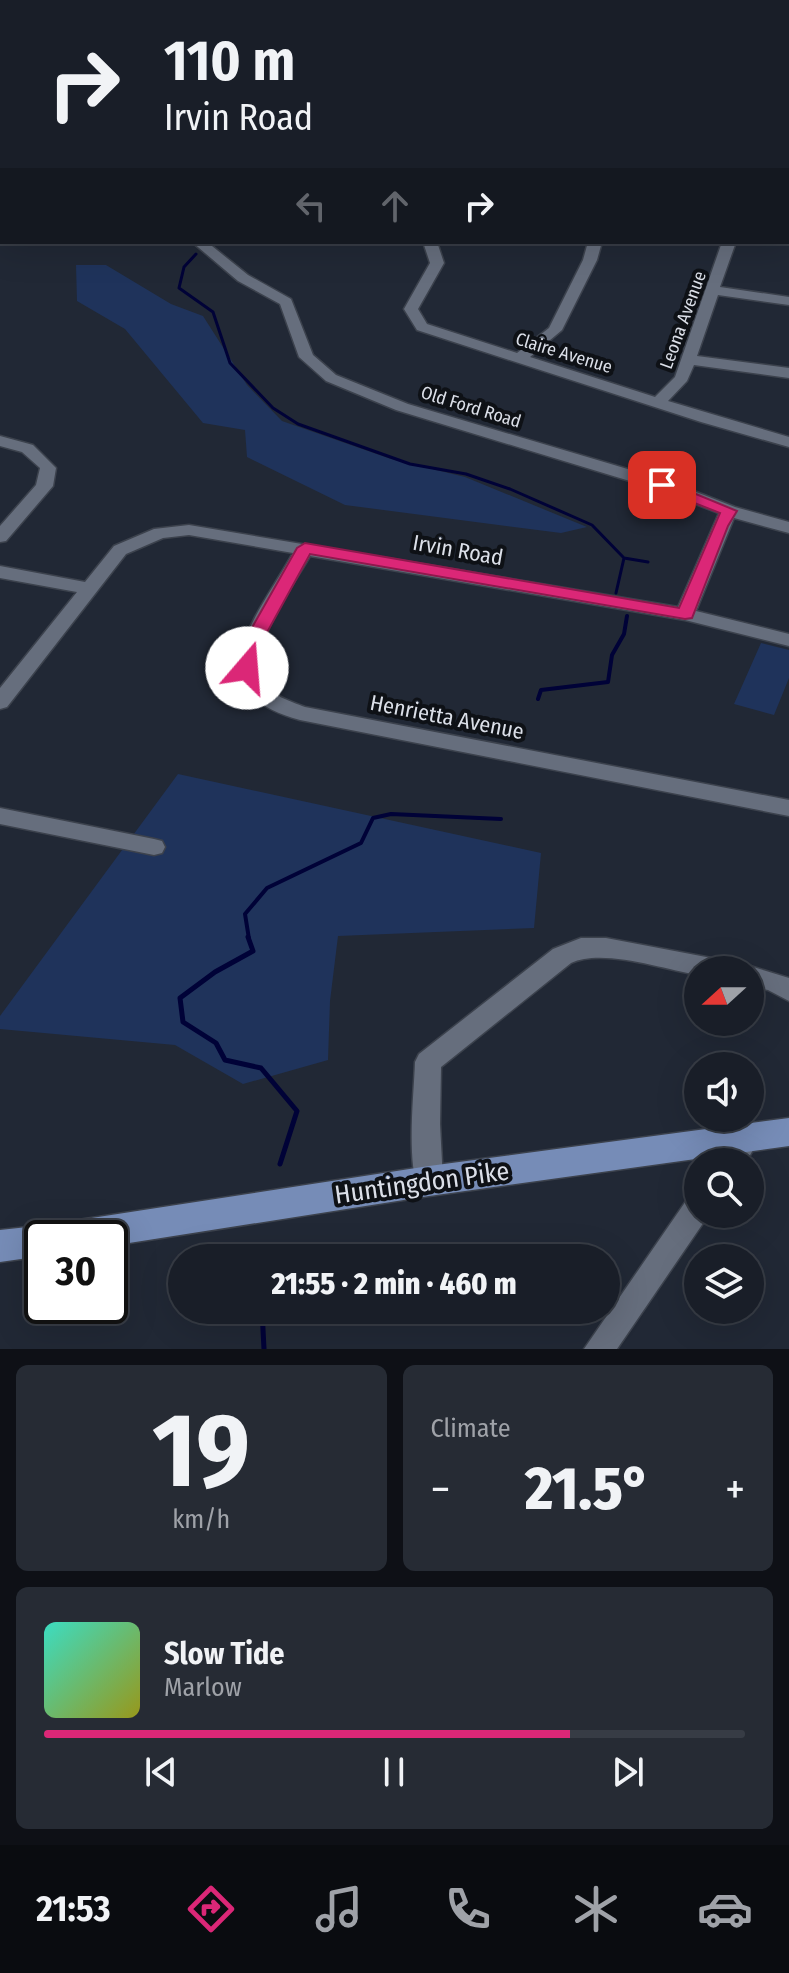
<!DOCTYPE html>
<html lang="en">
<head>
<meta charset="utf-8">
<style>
	:root { --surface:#191e28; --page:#262b34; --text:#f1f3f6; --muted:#9fa2a8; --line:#373c45; --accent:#db2777 }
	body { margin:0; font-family:"Fira Sans Condensed",sans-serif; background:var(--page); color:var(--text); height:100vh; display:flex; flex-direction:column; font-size:30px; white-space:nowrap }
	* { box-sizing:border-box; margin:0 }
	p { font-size:26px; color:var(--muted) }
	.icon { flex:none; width:44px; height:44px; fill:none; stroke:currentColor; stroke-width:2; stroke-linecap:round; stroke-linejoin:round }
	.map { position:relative; height:1349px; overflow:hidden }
	.side { display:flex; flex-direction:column; gap:16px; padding:16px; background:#0e1016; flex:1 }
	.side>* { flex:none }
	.banner { position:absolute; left:0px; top:0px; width:790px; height:244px; box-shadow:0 8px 32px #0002,0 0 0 2px var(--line); background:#191e28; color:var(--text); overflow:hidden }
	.needle { width:52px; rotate:249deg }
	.tools { position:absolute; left:684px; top:956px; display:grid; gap:16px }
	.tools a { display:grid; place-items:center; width:80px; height:80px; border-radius:50%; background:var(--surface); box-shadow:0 8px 32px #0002,0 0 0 2px var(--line); font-size:40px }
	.speed { position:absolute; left:24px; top:1220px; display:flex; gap:16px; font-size:40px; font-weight:700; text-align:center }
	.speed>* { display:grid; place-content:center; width:104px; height:104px; border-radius:50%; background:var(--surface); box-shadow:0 8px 32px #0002,0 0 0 2px var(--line); line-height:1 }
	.speed .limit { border:4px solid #111; border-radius:12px; background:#fff; color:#111 }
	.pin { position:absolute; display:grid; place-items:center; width:68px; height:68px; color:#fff; margin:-34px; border-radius:16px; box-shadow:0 4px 12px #0006 }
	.me { position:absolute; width:88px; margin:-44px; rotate:18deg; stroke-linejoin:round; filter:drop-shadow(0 0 6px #0008) }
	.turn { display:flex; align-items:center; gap:28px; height:168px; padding:0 32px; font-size:36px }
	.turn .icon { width:104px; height:104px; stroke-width:2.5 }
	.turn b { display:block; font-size:56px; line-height:68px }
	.lanes { display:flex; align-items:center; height:76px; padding:0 32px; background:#0003; justify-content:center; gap:40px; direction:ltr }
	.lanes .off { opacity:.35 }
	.big { font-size:60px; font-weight:800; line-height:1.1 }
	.side .tile { flex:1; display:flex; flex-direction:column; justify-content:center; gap:12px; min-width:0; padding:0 28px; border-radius:12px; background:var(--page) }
	.side .dial { align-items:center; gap:0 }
	.dial b { font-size:104px; line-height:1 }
	.song { display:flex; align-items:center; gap:24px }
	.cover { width:96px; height:96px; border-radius:12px; background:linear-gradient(135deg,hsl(170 70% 55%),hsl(60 70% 35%)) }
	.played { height:8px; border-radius:4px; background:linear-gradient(90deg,var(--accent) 75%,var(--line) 75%) }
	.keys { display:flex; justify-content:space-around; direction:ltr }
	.heat { display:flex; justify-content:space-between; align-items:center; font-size:44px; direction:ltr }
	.side .tiles { flex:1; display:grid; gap:16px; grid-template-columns:1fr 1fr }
	.tile:last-child { grid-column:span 2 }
	.trip { position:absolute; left:168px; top:1244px; width:452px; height:80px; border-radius:40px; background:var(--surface); box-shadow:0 8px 32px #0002,0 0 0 2px var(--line); font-weight:800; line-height:80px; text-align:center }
	.tab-bar { display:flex; height:128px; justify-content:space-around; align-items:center; background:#0a0c10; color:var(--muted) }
	.tab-bar .icon { width:56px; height:56px }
	.tab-bar .active { color:var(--accent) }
	.tab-bar b { font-size:36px; color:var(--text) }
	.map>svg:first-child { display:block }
</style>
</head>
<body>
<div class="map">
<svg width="789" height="1349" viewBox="0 0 789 1349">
	<rect width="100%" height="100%" fill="#212835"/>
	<path fill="#1f335b" d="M76 265H106L171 304 203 316 247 385 282 421 391 459 465 477 587 527 561 533 345 505 247 457 245 430 203 423 125 329 77 301Z
		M761 643 789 650V678L774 715 734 704Z
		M178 774 541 853 534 928 338 936 330 1001 328 1060 243 1084 175 1045 0 1029V1016Z"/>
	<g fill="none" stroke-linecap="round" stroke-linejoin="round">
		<path stroke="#000237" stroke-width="2" d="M663 0 668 2"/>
		<path stroke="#000237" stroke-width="3" d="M196 254 184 267 179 288 213 312 230 363 273 408 298 424 410 464 466 474 510 489 592 525 624 558 616 593
			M624 558 648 562"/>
		<path stroke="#000237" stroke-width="4" d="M538 699 541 690 608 682 612 655 624 634 627 616
			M249 939 245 914 267 888 361 843 373 818 391 814 501 819"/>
		<path stroke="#000237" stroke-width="5" d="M248 937 253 951 215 972 180 998 183 1022 216 1043 225 1060 261 1068 297 1111 280 1164
			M259 1251V1258
			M262 1310 264 1349"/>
		<g stroke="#3c424d" stroke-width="3">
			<path id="minor" d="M742 0H755L757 2H744Z
				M788 12H789V18H788Z
				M788 110H789V116H788Z
				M0 159H2V167H0Z
				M788 203H789V211H788Z
				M192 242H207L248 275 291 299 313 355 336 375 408 404 668 481 735 507 789 522V533L734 518 696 611 789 634V646L685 620 310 556C294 584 245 651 263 681 271 696 290 701 305 707L789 800V816L300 720C190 690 258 616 293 553L189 535 163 538 126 554 7 707 0 709V688L77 592 0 578V566L85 582 114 546 154 529 189 525 678 607 719 513 656 489 396 410 326 381 299 357 280 304 238 281Z
				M423 242H437L444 263 418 309 427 324 517 353 549 328 583 260 588 242H602L597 260 562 330 530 357 655 397 675 377 722 242H736L720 287 789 297V305L718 295 697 356 789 368V378L694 365 687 381 668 401 789 437V447L701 422 417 330 404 309 430 263Z
				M0 436 33 445 56 468 53 486 6 541 0 542V526L36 485 40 468 22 452 0 446Z
				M0 808 154 839 162 841 165 847 162 853 154 855 0 824Z
				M581 938H606L722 960 731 963 734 970H698V975C663 969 602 948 571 963L441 1067 440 1124 443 1181 439 1190 429 1194 419 1190C406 1162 414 1094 415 1062L419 1054 553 949Z
				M750 966 789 978V1001L768 990 750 986V970H741Z
				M746 1126 756 1130 760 1138 746 1162H716L736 1130Z
				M698 1194V1214L708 1216 617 1349H584L688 1198Z"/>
		</g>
		<g stroke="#3c424d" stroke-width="3">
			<path id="major" d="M789 1118V1146L429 1196 110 1246V1238H42V1256L0 1262V1230L46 1225 429 1166Z"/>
		</g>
		<use href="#minor" fill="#666e7d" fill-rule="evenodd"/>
		<use href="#major" fill="#768cb7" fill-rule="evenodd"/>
	</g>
	<path fill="#db2777" stroke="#8e194d" stroke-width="2" d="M662 480 737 511 728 526 692 618 685 619 310 554 259 647 256 668 247 674 238 668 241 647 297 548 305 543 679 608 720 513 656 488V482Z"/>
	<g text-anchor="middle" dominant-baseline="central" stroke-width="8" stroke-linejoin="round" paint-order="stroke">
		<g font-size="18" fill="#dbdfe8" stroke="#0e1116">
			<text transform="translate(683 320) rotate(-70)">Leona Avenue</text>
			<text transform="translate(564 353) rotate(17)">Claire Avenue</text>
			<text transform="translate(471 407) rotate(17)">Old Ford Road</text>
		</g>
		<g font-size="22" fill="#dbdfe8" stroke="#0e1116">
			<text transform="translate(458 550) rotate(10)">Irvin Road</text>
			<text transform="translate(447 717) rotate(11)">Henrietta Avenue</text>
		</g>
		<g font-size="26" fill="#dbdfe8" stroke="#0e1116">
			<text transform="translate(422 1183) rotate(-8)">Huntingdon Pike</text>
		</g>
	</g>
</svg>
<div class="tools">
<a><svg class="needle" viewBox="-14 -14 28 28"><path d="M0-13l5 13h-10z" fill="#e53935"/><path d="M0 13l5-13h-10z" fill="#9fa2a8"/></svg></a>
<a><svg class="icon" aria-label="sound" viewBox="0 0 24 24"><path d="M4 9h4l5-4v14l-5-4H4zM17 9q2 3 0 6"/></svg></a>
<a><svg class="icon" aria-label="search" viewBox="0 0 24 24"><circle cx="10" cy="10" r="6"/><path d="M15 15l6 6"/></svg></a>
<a><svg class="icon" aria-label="layers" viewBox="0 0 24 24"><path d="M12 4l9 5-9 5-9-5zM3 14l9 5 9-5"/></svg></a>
</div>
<div class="speed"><div class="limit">30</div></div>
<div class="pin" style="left:662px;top:485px;background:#d93025"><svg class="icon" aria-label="arrive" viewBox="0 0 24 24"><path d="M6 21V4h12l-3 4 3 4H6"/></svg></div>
<svg class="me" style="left:247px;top:668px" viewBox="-20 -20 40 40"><circle r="19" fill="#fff"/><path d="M0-13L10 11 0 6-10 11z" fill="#db2777"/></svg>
<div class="trip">21:55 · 2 min · 460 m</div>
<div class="banner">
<div class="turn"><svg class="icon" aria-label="right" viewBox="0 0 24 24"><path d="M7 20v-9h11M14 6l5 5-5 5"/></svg><div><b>110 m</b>Irvin Road</div></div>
<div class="lanes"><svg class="icon off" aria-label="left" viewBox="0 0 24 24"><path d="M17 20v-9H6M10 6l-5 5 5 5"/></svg><svg class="icon off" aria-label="ahead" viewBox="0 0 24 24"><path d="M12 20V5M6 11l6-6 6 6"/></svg><svg class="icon" aria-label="right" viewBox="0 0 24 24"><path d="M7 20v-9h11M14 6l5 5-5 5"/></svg></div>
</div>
</div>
<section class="side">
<div class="tiles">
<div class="tile dial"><b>19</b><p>km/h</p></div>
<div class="tile"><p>Climate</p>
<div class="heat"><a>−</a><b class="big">21.5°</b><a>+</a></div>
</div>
<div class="tile">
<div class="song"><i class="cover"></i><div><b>Slow Tide</b><p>Marlow</p></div></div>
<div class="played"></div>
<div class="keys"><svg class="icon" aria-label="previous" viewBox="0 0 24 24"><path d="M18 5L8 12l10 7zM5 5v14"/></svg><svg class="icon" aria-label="pause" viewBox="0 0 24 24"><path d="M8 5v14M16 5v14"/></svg><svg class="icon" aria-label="next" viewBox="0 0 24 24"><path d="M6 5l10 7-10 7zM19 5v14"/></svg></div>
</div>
</div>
</section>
<nav class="tab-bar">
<b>21:53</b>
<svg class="icon active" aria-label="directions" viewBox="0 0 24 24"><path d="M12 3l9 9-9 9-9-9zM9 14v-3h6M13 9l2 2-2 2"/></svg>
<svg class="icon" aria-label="music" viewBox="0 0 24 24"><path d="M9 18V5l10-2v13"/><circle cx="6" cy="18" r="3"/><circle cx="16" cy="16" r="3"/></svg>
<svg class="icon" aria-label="phone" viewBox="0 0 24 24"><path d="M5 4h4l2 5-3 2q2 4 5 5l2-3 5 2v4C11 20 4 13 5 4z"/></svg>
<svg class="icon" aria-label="climate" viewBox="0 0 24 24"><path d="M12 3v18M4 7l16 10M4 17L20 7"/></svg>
<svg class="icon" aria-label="car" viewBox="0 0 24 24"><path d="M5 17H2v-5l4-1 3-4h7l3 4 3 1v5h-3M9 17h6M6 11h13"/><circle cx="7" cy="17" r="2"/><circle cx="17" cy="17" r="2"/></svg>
</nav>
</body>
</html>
